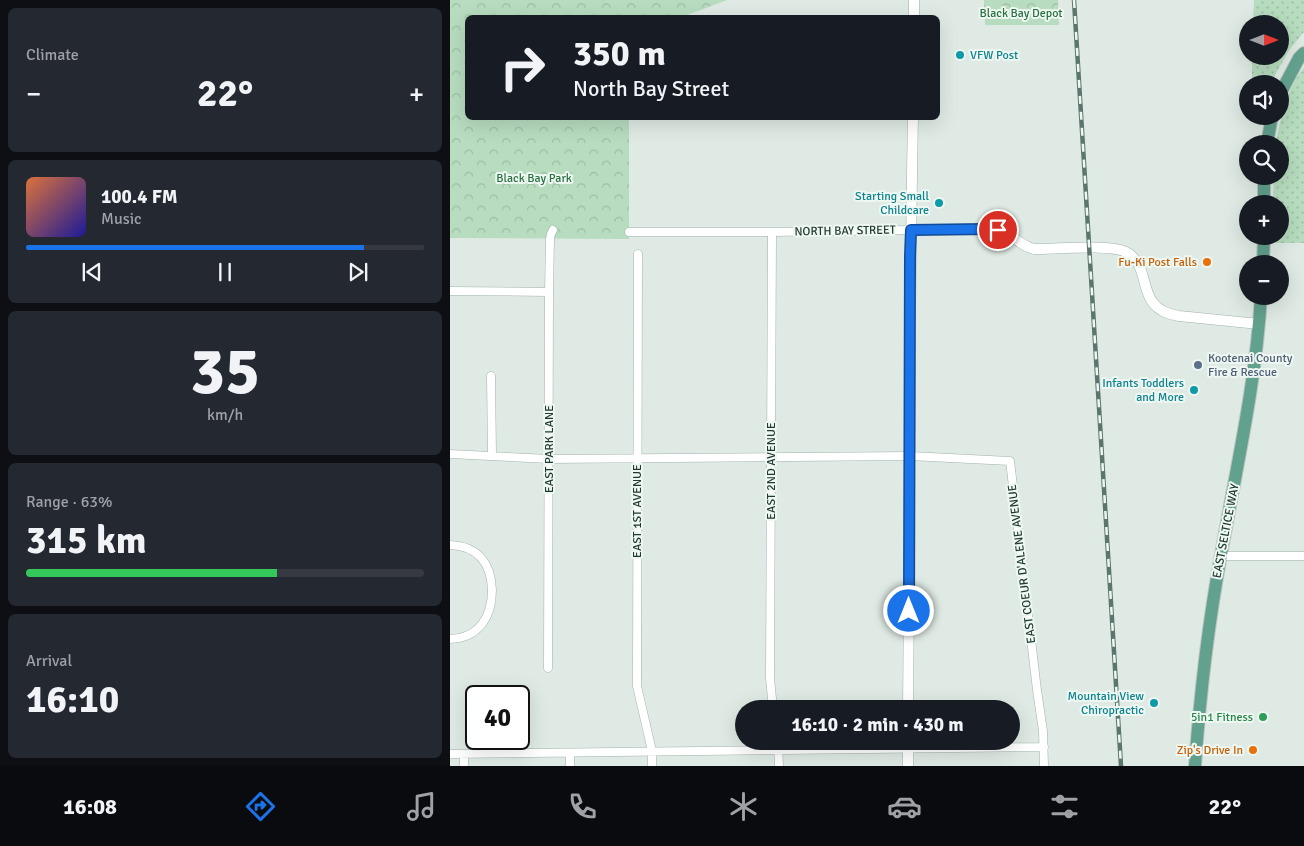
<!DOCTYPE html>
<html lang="en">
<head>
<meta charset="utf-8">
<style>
	:root { --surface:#171b24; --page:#242831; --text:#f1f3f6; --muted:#9ea1a6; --line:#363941; --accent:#1a73e8 }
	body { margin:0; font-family:Signika,sans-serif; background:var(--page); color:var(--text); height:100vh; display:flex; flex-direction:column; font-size:19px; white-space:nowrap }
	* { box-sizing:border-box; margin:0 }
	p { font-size:16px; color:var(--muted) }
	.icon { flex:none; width:28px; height:28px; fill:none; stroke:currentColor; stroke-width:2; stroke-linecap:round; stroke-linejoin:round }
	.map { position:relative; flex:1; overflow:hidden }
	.details { display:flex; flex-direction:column; gap:8px; padding:8px; background:#0d0f14; width:450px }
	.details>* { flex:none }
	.guide { position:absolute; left:15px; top:15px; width:475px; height:105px; border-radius:8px; box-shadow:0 5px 20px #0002; background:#171b24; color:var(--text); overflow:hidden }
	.needle { width:32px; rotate:90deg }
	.fabs { position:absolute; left:789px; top:15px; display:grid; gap:10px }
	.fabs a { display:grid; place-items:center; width:50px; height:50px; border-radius:50%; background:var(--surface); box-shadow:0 5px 20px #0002; font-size:25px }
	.speed { position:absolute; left:15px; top:685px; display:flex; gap:10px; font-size:25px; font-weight:700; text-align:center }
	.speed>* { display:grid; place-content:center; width:65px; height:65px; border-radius:50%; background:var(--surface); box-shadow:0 5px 20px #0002; line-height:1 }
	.speed .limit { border:2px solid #111; border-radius:8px; background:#fff; color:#111 }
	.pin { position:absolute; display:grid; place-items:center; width:42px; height:42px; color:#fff; margin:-21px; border:2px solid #fff; border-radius:50%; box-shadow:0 1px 5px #0007 }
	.me { position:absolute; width:55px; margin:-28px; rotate:0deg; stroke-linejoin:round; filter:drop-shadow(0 0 4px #0008) }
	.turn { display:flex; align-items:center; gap:18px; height:105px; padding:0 25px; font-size:22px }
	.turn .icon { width:65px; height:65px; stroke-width:2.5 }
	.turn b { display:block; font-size:35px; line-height:42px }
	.big { font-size:38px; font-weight:700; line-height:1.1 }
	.details .tile { flex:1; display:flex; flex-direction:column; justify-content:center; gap:8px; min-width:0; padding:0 18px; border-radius:8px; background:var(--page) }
	.details .dial { align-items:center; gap:0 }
	.dial b { font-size:65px; line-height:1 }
	.song { display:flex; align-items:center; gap:15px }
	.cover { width:60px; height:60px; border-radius:8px; background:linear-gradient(135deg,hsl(20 70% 55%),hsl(240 70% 35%)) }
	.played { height:5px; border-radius:2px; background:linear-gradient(90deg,var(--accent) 85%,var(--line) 85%) }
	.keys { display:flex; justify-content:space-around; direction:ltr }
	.heat { display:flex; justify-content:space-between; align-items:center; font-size:28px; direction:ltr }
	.charge { height:8px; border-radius:4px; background:linear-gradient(90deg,#34c759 63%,var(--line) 0) }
	.trip { position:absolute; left:285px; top:700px; width:285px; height:50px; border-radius:25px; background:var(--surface); box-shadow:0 5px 20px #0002; font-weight:700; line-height:50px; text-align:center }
	.menu { display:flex; height:80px; justify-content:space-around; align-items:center; background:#090b0e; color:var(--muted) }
	.menu .icon { width:35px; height:35px }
	.menu .active { color:var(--accent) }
	.menu b { font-size:22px; color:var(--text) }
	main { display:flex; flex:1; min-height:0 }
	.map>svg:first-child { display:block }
</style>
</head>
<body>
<main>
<section class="details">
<div class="tile"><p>Climate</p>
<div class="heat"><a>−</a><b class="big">22°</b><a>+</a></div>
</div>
<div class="tile">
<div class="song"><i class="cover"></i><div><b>100.4 FM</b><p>Music</p></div></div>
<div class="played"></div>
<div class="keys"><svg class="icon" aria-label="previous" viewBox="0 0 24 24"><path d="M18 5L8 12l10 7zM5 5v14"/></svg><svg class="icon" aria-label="pause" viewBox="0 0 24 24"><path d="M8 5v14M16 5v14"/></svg><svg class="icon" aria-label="next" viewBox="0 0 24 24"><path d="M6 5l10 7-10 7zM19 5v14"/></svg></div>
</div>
<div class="tile dial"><b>35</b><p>km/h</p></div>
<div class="tile"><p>Range · 63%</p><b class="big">315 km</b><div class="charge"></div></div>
<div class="tile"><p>Arrival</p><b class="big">16:10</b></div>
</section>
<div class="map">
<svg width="854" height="766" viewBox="0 0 854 766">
	<defs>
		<pattern id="grass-dots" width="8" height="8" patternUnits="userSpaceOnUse" patternTransform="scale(1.25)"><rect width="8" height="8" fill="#b7dcbf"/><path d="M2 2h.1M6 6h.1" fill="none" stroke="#9dbea5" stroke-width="1.8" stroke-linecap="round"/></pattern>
		<pattern id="park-crowns" width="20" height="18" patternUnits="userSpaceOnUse" patternTransform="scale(1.25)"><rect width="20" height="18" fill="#b7dcbf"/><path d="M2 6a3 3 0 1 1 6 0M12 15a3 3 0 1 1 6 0" fill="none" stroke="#9dbea5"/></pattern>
	</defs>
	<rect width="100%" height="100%" fill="#dfeae4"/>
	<path fill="url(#grass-dots)" d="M804 0H854V32L840 49 825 75 822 84H802V56H830V24H803Z
		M854 67V243H825L823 236H830V204H823V202L824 176H830V144H826C830 119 838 87 854 67Z"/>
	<path fill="url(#park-crowns)" d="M0 0H277L232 17 18 18V118H179V239L0 238Z
		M534 0H608L609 25H535Z"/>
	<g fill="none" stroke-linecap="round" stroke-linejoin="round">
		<g stroke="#a2b2ab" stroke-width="9">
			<path id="minor" d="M179 232H322L461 230
				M322 232 320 678 323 709
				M188 254 187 686 202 751V766
				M0 291 99 292
				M41 376 42 456
				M0 454 99 459 460 456 560 461 587 690 593 731 594 766
				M0 545C28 546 41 563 42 590 42 617 29 638 0 639
				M771 556H854
				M98 668 99 292 100 239 101 234 103 230
				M328 741 329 766
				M0 754 594 747
				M14 754V766
				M120 766V753"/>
		</g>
		<g stroke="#a2b2ab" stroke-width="11">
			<path id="tertiary" d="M464 18V0
				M461 230 538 229C547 230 555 232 562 237 570 242 575 247 584 249 605 249 660 244 676 252 705 267 682 309 729 316L809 324
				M458 709C460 512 459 315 463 118
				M458 766V741"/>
		</g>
		<g stroke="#bcc4c2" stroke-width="14">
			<path id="primary" d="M830 94 849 58 854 53
				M817 144 822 116
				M814 204V176
				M813 264 814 236
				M745 766C750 695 758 625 771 555 786 469 806 384 811 296"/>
		</g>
		<use href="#minor" stroke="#fff" stroke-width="8"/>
		<use href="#tertiary" stroke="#fff" stroke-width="10"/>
		<use href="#primary" stroke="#62a18d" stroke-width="12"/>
		<g stroke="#5a766d" stroke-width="4.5">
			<path id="rail" d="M624 0 671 766"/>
		</g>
		<use href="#rail" stroke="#eff7f2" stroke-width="2.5" stroke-dasharray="8" stroke-linecap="butt"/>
	</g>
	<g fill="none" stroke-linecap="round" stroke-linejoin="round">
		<g stroke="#114b97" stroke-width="12">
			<path id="route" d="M459 611 460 256 461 230 538 229 548 230"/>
		</g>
		<use href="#route" stroke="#1a73e8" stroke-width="9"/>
	</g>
	<g fill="#0f9aa8" stroke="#eff7f2" stroke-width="2">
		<circle cx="510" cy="55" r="5"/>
		<circle cx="489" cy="203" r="5"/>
		<circle cx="744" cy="390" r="5"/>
		<circle cx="704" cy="703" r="5"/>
	</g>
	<g fill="#e8710a" stroke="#eff7f2" stroke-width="2">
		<circle cx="757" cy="262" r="5"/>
		<circle cx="803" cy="750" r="5"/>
	</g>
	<circle fill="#5c6f8a" stroke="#eff7f2" stroke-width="2" cx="748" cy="365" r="5"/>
	<circle fill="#2e9e5b" stroke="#eff7f2" stroke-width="2" cx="813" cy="717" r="5"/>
	<g text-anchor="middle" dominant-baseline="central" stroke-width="4" stroke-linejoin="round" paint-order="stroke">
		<g font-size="12" fill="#297141" stroke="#eff7f2">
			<text x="571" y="13">Black Bay Depot</text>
			<text x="84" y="178">Black Bay Park</text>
		</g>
		<g font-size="12" fill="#0d838f" stroke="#eff7f2" text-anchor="end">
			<text x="520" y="55" text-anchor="start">VFW Post</text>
			<text x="479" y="196">Starting Small<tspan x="479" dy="14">Childcare</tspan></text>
			<text x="734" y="383">Infants Toddlers<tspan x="734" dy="14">and More</tspan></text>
			<text x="694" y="696">Mountain View<tspan x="694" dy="14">Chiropractic</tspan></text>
		</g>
		<g font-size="12" fill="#203a32" stroke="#eff7f2">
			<text transform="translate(395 231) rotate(-1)">NORTH BAY STREET</text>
			<text transform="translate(99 449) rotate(-90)">EAST PARK LANE</text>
			<text transform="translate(321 471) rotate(-90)">EAST 2ND AVENUE</text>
			<text transform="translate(187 511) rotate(-90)">EAST 1ST AVENUE</text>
			<text transform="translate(776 531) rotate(-79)">EAST SELTICE WAY</text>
			<text transform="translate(572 564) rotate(-97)">EAST COEUR D'ALENE AVENUE</text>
		</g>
		<g font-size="12" fill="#c56008" stroke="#eff7f2" text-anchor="end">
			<text x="747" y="262">Fu-Ki Post Falls</text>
			<text x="793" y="750">Zip's Drive In</text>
		</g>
		<g font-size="12" fill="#4e5e75" stroke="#eff7f2" text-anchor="start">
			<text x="758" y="358">Kootenai County<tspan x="758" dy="14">Fire &amp; Rescue</tspan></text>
		</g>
		<g font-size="12" fill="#27864d" stroke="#eff7f2" text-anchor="end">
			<text x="803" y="717">5in1 Fitness</text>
		</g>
	</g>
</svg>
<div class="fabs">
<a><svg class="needle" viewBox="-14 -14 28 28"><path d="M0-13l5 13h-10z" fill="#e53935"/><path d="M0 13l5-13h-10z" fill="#9ea1a6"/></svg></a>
<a><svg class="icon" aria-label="sound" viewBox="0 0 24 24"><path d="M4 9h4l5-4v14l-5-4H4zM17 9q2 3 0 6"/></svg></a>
<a><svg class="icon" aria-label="search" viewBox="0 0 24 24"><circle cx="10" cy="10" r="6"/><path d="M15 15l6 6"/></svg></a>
<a>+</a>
<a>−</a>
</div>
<div class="speed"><div class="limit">40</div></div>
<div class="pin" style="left:548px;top:230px;background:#d93025"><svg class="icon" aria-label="arrive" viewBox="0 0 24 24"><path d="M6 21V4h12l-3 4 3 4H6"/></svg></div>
<svg class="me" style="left:459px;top:611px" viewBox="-20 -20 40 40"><circle r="17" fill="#1a73e8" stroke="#fff" stroke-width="3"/><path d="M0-11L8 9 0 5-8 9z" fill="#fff"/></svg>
<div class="trip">16:10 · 2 min · 430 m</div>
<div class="guide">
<div class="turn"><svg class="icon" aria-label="right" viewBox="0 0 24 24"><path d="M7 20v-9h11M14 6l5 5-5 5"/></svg><div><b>350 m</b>North Bay Street</div></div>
</div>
</div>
</main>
<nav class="menu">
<b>16:08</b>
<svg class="icon active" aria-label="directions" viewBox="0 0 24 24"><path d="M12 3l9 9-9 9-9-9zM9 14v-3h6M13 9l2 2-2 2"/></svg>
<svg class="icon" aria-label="music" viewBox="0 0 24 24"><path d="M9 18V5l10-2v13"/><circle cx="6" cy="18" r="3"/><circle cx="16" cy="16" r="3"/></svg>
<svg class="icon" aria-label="phone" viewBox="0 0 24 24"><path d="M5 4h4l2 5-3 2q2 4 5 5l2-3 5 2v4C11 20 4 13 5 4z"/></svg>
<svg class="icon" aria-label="climate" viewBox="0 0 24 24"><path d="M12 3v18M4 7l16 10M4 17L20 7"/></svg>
<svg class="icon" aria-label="car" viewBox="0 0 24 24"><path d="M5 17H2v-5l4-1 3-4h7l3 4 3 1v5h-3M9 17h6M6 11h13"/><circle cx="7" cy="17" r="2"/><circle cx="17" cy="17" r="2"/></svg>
<svg class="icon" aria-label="filters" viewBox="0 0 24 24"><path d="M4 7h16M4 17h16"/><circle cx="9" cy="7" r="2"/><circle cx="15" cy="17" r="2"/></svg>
<b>22°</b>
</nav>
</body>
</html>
